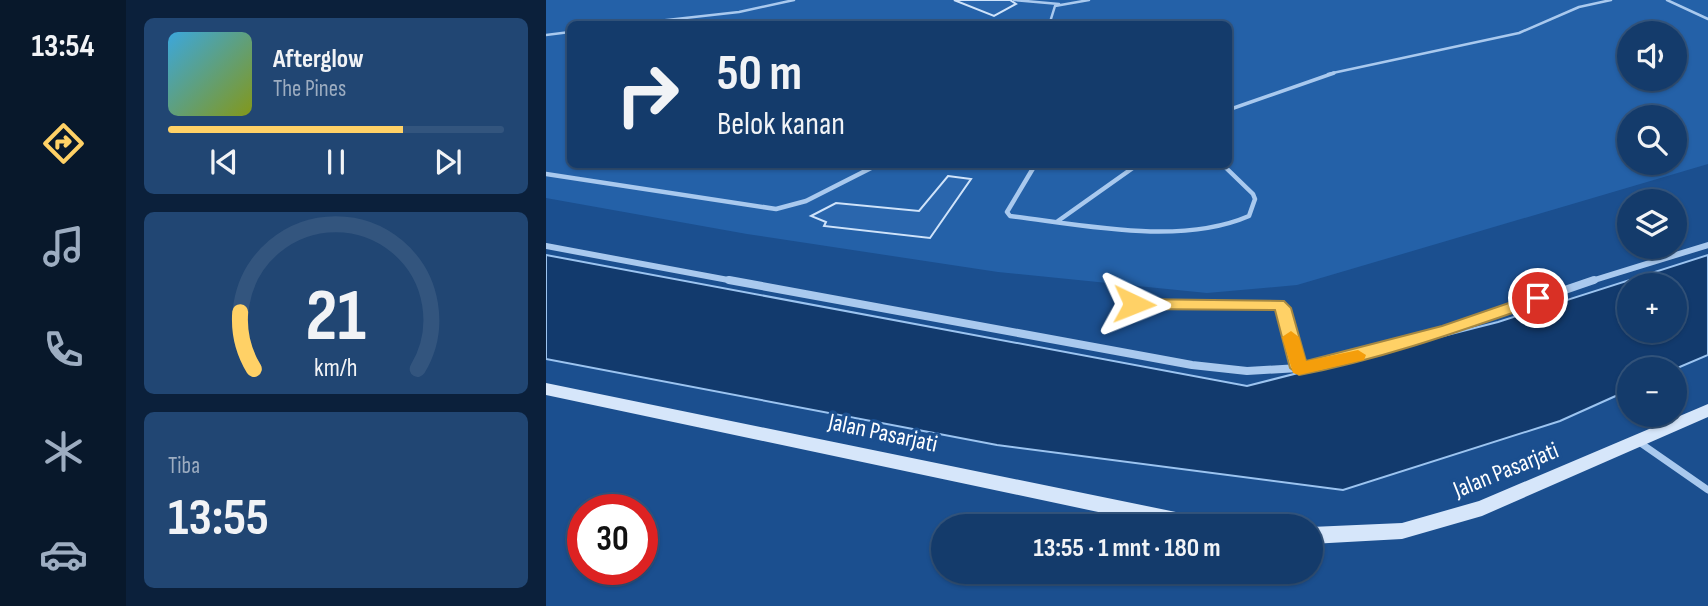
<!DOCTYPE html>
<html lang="id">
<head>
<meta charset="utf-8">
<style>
	:root { --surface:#143b6b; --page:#214673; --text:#f1f3f6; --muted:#9dadc1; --line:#33557e; --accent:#ffd166 }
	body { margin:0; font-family:"Sofia Sans Condensed",sans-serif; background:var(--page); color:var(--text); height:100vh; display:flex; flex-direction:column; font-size:26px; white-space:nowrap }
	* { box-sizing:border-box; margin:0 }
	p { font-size:23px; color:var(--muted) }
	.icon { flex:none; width:38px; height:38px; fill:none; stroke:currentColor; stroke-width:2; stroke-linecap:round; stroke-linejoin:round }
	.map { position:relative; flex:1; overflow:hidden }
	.side { display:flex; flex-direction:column; gap:18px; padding:18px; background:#0b203b; width:420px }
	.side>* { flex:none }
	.top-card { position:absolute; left:21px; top:21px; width:665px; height:147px; border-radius:10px; box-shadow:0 2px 5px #0004,0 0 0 2px var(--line); background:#143b6b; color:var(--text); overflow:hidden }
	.tools { position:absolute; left:1071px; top:21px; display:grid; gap:14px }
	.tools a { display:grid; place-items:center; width:70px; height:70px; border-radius:50%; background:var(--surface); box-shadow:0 2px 5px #0004,0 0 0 2px var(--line); font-size:35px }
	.speed { position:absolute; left:21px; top:494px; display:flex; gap:14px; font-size:35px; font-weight:700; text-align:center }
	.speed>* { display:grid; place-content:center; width:91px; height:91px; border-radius:50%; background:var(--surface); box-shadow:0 2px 5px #0004,0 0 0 2px var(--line); line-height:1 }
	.speed .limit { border:10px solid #d22; background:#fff; color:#111 }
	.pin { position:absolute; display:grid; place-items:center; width:60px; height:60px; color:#fff; margin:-30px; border:4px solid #fff; border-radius:50%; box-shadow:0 2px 7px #0007 }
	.me { position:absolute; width:77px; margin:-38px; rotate:92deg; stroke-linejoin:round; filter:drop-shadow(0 0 5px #0008) }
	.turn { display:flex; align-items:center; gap:24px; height:147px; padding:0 35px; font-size:32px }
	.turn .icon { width:91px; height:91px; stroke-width:2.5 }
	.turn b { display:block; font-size:49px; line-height:60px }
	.big { font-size:52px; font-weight:700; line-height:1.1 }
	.side .tile { flex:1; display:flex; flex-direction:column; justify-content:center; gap:10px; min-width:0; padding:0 24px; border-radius:10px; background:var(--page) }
	.side .dial { align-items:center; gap:0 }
	.dial svg { height:182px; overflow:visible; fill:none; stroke:var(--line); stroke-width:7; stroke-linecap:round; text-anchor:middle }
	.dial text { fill:var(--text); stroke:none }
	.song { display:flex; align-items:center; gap:21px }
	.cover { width:84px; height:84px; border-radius:10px; background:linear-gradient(135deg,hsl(200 70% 55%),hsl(70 70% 35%)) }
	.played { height:7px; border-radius:4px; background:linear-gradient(90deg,var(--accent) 70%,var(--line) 70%) }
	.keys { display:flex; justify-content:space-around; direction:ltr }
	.trip { position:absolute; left:385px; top:514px; width:392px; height:70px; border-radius:35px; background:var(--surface); box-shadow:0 2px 5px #0004,0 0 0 2px var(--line); font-weight:700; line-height:70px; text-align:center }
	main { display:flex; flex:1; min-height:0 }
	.tabs { display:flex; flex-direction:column; width:126px; justify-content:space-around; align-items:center; background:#08182b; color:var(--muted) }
	.tabs .icon { width:49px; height:49px }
	.tabs .on { color:var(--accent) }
	.tabs b { font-size:32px; color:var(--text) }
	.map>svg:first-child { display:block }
</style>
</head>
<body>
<main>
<nav class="tabs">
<b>13:54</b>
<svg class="icon on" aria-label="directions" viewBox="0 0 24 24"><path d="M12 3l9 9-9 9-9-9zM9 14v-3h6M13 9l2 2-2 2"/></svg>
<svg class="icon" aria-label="music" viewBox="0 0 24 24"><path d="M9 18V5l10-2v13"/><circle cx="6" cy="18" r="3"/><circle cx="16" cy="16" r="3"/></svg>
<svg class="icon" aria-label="phone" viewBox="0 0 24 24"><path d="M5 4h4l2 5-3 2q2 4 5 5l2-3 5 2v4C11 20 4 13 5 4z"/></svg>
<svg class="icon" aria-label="climate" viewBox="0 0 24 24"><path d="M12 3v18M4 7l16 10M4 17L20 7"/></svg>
<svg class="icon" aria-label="car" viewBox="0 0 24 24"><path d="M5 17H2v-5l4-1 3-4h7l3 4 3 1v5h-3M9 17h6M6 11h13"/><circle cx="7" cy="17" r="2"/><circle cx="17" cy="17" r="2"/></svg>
</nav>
<section class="side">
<div class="tile">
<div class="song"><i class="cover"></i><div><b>Afterglow</b><p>The Pines</p></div></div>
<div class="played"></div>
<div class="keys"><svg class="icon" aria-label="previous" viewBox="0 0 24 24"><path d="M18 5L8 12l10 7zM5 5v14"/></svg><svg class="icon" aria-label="pause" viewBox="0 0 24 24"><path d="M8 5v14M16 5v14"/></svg><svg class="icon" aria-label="next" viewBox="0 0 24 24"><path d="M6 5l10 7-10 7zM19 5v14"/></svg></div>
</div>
<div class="tile dial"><svg viewBox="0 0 100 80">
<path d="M14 69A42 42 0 1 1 86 69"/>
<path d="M14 69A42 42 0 0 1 8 44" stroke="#ffd166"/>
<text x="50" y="56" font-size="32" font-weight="700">21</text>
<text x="50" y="72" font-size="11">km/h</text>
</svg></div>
<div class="tile"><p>Tiba</p><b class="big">13:55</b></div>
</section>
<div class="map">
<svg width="1162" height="606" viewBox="0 0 1162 606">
	<rect width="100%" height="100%" fill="#1b4f8f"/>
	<path fill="#2461a8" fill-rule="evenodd" d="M0 0H1162V164L751 285 661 293 452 272 201 234 0 198ZM24 24H682V164H24ZM1083 33H1129V79H1083ZM1083 117H1129V163H1083Z"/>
	<path fill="#123a6d" stroke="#9cc4f0" stroke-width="2" fill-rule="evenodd" d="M0 255 701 386 952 322 1162 255V355L1129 369H1083V390L1014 421 797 490 451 445 0 359ZM1083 285H1129V331H1083Z"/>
	<path fill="#2a66ad" stroke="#cfe3fa" stroke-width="2" d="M408 0H464L470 4 448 16Z
		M402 176 425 179 384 238 278 226 280 222 265 216 290 203 373 211Z"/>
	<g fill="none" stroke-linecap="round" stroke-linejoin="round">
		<path stroke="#a9c9ee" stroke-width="2.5" d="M468 0 513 4
			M1121 0 1162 19
			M504 22 509 6 543 0
			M85 24 193 12 248 0
			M0 35 24 32
			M782 74 973 33 1033 7 1065 0"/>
		<path stroke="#a9c9ee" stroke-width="3.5" d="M682 110 788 73
			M676 164 679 166
			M328 166 332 164
			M488 166 489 164
			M589 166 592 164"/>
		<path stroke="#a9c9ee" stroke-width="4.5" d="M489 165 461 212 464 216C537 225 634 246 703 216L709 199 707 194 677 165
			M0 174 230 209 260 201 331 165
			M512 221 591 165"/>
		<path stroke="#a9c9ee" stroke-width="7" d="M1093 442 1162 490"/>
		<path stroke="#a9c9ee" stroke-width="6" d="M0 246 193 282
			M1042 282 1162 245"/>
		<path stroke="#a9c9ee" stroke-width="8" d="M183 280 646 365 701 371 753 368 792 361 902 330 1048 280
			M588 304 732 305 737 308 753 368"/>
		<path fill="#d6e6fa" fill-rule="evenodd" d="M0 383 664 519 671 521 674 527H623L0 395Z
			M1162 404V417L936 516 856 539 765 544V527L856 523 933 501Z"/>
	</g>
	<path fill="#ffd166" stroke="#a68842" stroke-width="2" d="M992 293 998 295V302C917 330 837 359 753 375L744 368 729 310 588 309 580 304 588 299 738 301 745 308 760 361 896 326Z"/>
	<path fill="#f59e0b" d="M745 331 753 337 760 361 812 350 820 355 818 360 753 375 747 373 736 337Z"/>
	<g text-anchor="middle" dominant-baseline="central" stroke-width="7" stroke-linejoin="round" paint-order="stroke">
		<g font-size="24" fill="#fff" stroke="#1b4f8f">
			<text transform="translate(337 433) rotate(12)">Jalan Pasarjati</text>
			<text transform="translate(960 470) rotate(-22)">Jalan Pasarjati</text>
		</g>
	</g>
</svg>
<div class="tools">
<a><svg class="icon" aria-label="sound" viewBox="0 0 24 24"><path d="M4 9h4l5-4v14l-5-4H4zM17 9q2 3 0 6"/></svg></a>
<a><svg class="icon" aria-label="search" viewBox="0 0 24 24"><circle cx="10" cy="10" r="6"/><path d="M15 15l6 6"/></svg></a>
<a><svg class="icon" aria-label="layers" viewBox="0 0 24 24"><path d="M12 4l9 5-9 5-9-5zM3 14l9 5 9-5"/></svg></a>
<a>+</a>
<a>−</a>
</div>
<div class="speed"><div class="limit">30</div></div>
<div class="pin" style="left:992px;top:298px;background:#d93025"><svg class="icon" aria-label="arrive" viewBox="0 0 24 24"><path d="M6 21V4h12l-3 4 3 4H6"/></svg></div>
<svg class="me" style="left:588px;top:304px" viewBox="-20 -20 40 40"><path d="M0-17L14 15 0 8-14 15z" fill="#ffd166" stroke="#fff" stroke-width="4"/></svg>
<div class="trip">13:55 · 1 mnt · 180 m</div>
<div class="top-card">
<div class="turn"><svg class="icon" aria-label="right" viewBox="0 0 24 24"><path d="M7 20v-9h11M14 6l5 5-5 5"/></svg><div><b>50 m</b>Belok kanan</div></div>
</div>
</div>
</main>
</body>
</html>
